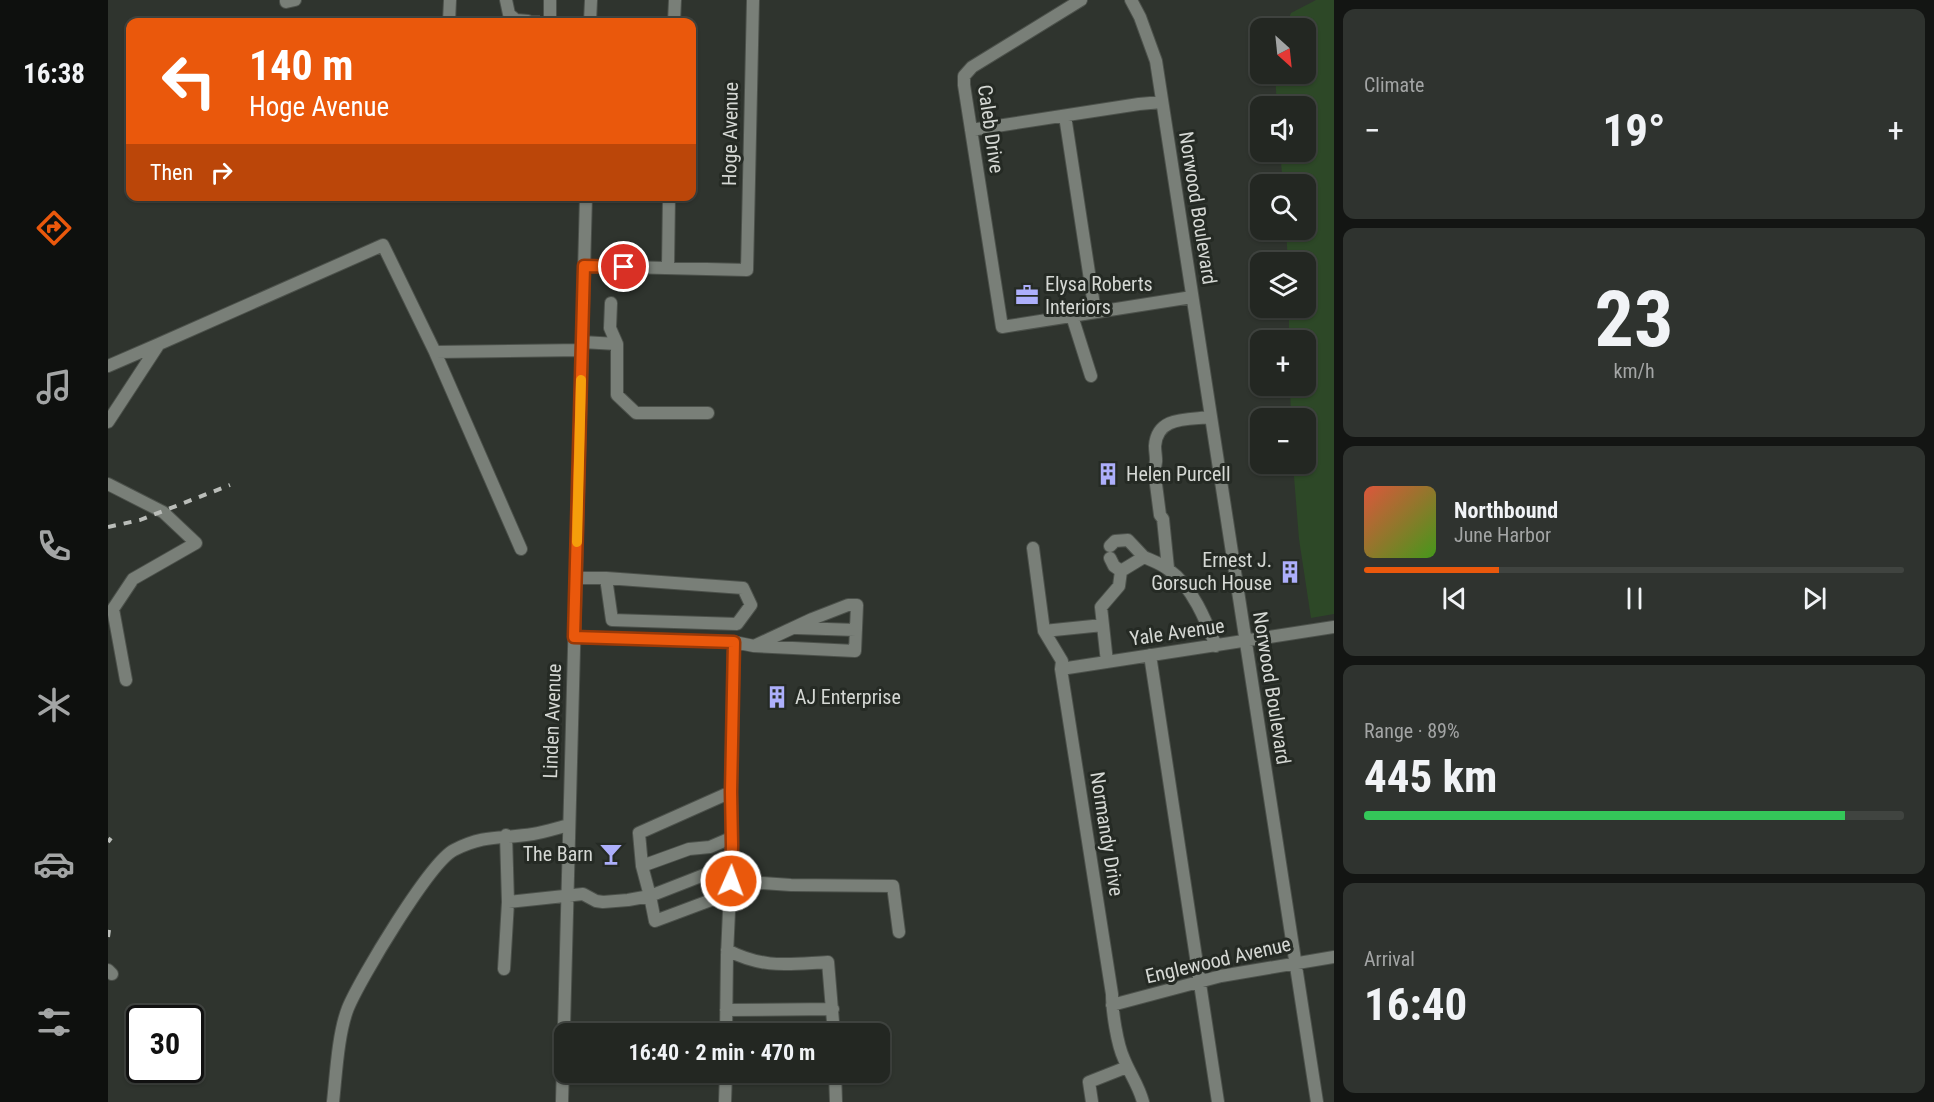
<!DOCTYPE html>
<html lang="en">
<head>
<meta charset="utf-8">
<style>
	:root { --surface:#232722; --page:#2f332f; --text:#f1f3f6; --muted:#a3a5a5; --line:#404440; --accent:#ea580c }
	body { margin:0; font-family:"Roboto Condensed",sans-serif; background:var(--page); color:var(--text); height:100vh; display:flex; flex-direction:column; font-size:22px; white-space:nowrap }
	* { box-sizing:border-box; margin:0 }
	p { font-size:20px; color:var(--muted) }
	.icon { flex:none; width:33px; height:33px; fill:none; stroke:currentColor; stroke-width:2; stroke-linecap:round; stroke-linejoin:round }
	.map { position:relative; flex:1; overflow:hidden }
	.drawer { display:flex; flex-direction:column; gap:9px; padding:9px; background:#131513; width:600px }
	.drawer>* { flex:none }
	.top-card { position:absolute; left:18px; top:18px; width:570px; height:183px; border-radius:12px; box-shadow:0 2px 4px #0004,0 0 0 2px var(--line); background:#ea580c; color:#fff; overflow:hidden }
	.needle { width:39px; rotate:153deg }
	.controls { position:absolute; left:1142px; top:18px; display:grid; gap:12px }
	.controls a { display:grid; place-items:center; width:66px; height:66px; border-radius:12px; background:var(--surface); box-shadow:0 2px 4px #0004,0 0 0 2px var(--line); font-size:30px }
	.speed { position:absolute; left:18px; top:1005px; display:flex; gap:12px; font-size:30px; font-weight:700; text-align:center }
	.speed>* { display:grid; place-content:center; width:78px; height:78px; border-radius:50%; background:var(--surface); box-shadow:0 2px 4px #0004,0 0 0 2px var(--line); line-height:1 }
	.speed .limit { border:3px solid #111; border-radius:9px; background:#fff; color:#111 }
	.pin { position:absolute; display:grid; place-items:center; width:51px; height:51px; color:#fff; margin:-26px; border:3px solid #fff; border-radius:50%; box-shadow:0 2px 6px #0007 }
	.me { position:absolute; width:66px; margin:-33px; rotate:2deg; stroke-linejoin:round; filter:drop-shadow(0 0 4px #0008) }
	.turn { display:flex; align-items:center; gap:21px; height:126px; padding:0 24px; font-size:27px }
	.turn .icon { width:78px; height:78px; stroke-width:2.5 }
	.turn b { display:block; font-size:42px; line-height:51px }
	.then { display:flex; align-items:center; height:57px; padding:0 24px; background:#0003; gap:12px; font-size:22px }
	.big { font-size:45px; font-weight:700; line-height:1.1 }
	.drawer .widget { flex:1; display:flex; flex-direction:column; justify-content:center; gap:9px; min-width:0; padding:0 21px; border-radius:12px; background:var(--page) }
	.drawer .dial { align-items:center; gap:0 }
	.dial b { font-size:78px; line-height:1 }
	.song { display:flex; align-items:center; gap:18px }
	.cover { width:72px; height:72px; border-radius:9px; background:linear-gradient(135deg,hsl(10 70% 55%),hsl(100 70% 35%)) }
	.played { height:6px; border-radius:3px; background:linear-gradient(90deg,var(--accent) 25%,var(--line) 25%) }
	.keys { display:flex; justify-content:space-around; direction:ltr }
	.heat { display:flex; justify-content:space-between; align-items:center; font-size:33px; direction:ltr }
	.charge { height:9px; border-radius:4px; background:linear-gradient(90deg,#34c759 89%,var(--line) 0) }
	.trip { position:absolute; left:446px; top:1023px; width:336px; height:60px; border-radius:12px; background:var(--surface); box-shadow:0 2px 4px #0004,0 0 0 2px var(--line); font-weight:700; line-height:60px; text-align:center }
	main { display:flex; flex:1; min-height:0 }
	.dock { display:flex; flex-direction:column; width:108px; justify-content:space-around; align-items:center; background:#0e100e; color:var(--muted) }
	.dock .icon { width:42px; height:42px }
	.dock .current { color:var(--accent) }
	.dock b { font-size:27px; color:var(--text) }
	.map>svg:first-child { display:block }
</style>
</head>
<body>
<main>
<nav class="dock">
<b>16:38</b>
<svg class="icon current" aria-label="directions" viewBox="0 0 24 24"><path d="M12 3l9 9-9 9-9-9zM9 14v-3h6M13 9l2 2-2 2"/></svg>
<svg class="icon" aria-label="music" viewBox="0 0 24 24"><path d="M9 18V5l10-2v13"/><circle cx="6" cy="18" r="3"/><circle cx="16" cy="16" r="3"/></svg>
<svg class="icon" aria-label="phone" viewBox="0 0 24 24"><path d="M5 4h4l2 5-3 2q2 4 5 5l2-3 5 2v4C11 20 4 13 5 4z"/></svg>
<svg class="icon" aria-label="climate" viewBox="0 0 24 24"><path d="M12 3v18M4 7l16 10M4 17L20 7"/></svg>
<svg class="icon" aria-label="car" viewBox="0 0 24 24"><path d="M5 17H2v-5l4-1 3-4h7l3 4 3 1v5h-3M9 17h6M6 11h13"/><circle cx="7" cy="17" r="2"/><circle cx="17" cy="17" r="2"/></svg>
<svg class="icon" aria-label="filters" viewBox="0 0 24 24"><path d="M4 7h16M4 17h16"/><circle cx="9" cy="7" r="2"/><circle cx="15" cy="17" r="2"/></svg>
</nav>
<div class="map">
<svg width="1226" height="1102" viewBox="0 0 1226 1102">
	<rect width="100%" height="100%" fill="#2f342e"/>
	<path fill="#2d4827" d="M1208 0H1226V614L1203 618 1191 539 1185 464H1197V418H1183L1182 386H1197V340H1181V308H1197V262H1180L1178 230H1197V184H1175L1172 152H1197V106H1169L1167 74H1197V28H1177L1183 13Z"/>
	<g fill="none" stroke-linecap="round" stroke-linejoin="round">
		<path stroke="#484d47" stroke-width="12" stroke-dasharray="12 6" stroke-linecap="butt" d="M420 21H436"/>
		<g stroke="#4c514b" stroke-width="14">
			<path id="minor" d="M178 0V2L187 0
				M398 0 401 14 408 20 420 21
				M973 0 864 67 856 76V85L894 327 1084 297
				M1023 0 1032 17 1048 61 1209 1102
				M341 22 342 0
				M442 22V0
				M482 22 483 0
				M566 22 567 0
				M957 116 987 312
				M863 130 1031 104 1054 102
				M476 266 639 270 645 0
				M560 268 561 196
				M503 303 502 328 509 344V395L528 413H600
				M964 316 983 376
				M474 342 509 344
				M327 352 474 350
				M0 366 51 344
				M0 422 51 344 275 245 327 352 413 549
				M0 484 55 512 88 543 25 579 5 609 18 680
				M1002 546 1007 541 1020 540 1036 557
				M925 548 936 631 954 661 953 669 1004 994C1004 1011 1009 1044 1016 1059 1022 1074 1031 1086 1035 1102
				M1002 558 1006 566 1013 571
				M1060 568 1055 519 1052 515 1046 469C1050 462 1047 455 1047 446 1049 416 1079 420 1103 417
				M468 578H498L635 588 643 605 629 624 504 620 498 578
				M689 628 748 630
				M936 631 995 625
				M466 637 626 642 623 792 624 845 619 955 618 1034
				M626 642 646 646 747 651 749 605H740L704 619 646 646
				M1042 655 1110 1102
				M999 662 993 607 1011 586 1013 571 1036 557C1045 561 1054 564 1061 570 1084 586 1098 621 1108 646
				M953 669 1226 627
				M534 866 581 849 602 847 623 838
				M623 881 683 885 785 886 791 932
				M622 893 547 921 542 896 534 866 531 833 623 792
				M400 902 475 894 488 901 495 902 520 900 542 896 624 864
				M619 950C656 969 680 964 720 962L726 1034
				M396 969 400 902 398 835
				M0 970 4 974
				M1004 1005 1113 976 1226 957
				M618 1010 725 1009
				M727 1072 728 1102
				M225 1102C228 1075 230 1033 240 1008 252 979 322 862 346 850 377 834 394 839 425 834 437 832 449 828 461 825
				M454 1102 478 196
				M617 1102 618 1072
				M984 1102 981 1082 1019 1067"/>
		</g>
		<use href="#minor" stroke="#797f78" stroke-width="12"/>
		<path stroke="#babdb9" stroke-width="4" stroke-dasharray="8 8" stroke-linecap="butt" d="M0 527 32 520 122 485
			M0 842 3 838
			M0 937 1 930"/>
	</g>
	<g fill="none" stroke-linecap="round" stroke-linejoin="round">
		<g stroke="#983908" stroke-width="15">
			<path id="route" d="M516 267 476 266 466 637 626 642 623 792 624 845 623 881"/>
		</g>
		<use href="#route" stroke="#ea580c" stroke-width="10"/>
		<path stroke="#f59e0b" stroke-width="10" d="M469 542 473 380"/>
	</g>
	<defs>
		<g id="office-bare" transform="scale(1.8)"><path d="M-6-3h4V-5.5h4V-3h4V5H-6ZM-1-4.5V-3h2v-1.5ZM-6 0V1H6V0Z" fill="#adaffb" stroke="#252a24" stroke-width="2.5" paint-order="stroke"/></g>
		<g id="building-bare" transform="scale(1.8)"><path d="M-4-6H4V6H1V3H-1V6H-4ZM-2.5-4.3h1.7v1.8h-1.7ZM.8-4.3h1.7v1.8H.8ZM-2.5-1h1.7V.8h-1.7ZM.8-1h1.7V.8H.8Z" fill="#adaffb" stroke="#252a24" stroke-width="2.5" paint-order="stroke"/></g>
		<g id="bar-bare" transform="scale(1.8)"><path d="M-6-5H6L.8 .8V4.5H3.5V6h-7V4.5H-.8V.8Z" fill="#adaffb" stroke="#252a24" stroke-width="2.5" paint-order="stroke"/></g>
	</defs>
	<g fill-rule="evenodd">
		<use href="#office-bare" x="919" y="295"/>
		<use href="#building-bare" x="1000" y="474"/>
		<use href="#building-bare" x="1182" y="572"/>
		<use href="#building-bare" x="669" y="697"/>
		<use href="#bar-bare" x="503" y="854"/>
	</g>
	<g text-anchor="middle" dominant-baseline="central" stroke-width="6" stroke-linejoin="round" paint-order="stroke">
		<g font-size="20" fill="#d5d8d4" stroke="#252a24">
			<text transform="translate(883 129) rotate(82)">Caleb Drive</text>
			<text transform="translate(622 134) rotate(-89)">Hoge Avenue</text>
			<text transform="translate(1090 208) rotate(81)">Norwood Boulevard</text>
			<text transform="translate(1069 632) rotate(-8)">Yale Avenue</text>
			<text transform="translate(1164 688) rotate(81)">Norwood Boulevard</text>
			<text transform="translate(444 721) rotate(-88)">Linden Avenue</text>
			<text transform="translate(999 834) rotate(81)">Normandy Drive</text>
			<text transform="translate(1110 960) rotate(-13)">Englewood Avenue</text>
		</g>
		<g font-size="20" fill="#d5d8d4" stroke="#252a24" text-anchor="start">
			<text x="937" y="284">Elysa Roberts<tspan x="937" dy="23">Interiors</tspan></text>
			<text x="1018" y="474">Helen Purcell</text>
			<text x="1164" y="560" text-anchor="end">Ernest J.<tspan x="1164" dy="23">Gorsuch House</tspan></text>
			<text x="687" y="697">AJ Enterprise</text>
			<text x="485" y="854" text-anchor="end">The Barn</text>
		</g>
	</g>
</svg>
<div class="controls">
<a><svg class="needle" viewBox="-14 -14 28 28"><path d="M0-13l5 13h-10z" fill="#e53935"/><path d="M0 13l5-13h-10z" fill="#a3a5a5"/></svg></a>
<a><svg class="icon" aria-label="sound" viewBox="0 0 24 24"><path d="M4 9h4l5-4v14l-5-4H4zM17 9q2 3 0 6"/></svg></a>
<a><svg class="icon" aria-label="search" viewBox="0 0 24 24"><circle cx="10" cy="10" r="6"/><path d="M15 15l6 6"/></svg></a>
<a><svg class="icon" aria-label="layers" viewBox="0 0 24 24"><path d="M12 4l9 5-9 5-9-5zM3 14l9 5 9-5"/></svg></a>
<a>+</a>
<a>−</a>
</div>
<div class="speed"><div class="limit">30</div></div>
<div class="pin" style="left:516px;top:267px;background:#d93025"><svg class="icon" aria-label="arrive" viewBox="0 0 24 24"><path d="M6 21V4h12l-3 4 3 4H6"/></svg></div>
<svg class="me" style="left:623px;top:881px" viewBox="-20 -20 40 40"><circle r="17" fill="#ea580c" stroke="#fff" stroke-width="3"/><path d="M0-11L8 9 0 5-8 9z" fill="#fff"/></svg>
<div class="trip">16:40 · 2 min · 470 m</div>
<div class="top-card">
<div class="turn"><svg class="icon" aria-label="left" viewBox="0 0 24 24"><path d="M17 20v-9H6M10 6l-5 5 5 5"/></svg><div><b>140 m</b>Hoge Avenue</div></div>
<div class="then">Then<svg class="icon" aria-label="right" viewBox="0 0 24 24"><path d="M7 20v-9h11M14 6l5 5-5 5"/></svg></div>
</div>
</div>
<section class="drawer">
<div class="widget"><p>Climate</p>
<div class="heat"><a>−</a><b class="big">19°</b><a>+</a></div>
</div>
<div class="widget dial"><b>23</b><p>km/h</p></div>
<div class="widget">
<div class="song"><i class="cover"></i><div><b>Northbound</b><p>June Harbor</p></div></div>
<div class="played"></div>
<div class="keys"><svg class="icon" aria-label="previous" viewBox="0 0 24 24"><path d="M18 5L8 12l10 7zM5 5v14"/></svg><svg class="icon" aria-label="pause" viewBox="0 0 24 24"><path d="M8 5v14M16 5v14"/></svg><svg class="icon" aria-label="next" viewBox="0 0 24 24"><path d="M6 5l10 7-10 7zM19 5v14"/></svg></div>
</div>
<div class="widget"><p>Range · 89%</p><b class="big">445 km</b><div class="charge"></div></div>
<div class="widget"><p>Arrival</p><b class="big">16:40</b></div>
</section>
</main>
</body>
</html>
